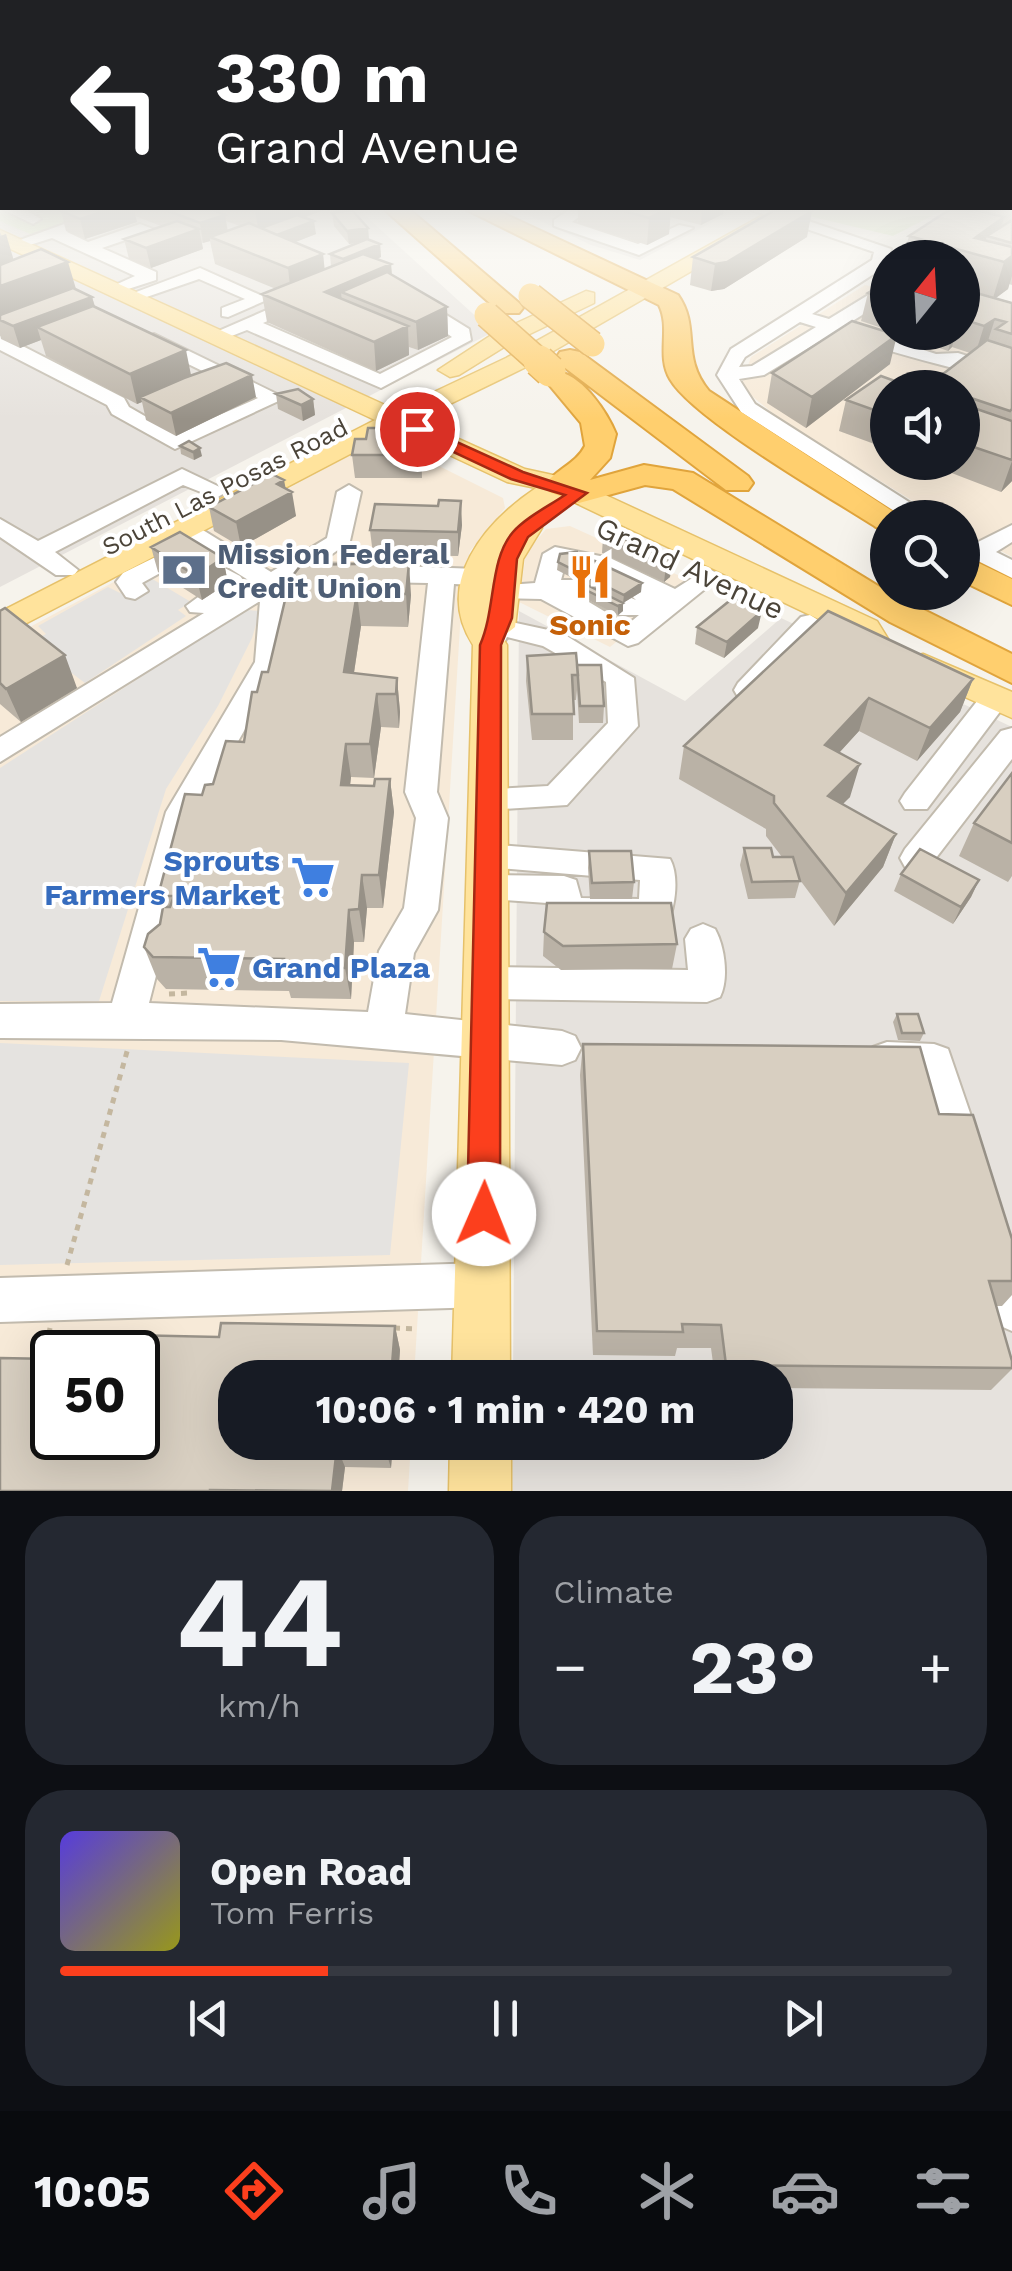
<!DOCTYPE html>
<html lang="en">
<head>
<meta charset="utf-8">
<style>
	:root { --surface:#171b24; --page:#242831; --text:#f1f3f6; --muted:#9ea1a6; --line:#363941; --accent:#fc3f1d }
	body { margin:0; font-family:"Work Sans",sans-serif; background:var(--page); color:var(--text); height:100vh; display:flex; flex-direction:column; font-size:38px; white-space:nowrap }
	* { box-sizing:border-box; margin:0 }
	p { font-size:32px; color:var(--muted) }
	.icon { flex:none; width:55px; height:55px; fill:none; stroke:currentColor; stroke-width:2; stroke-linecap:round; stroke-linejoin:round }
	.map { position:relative; height:1491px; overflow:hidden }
	.panel { display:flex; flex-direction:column; gap:25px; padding:25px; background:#0d0f14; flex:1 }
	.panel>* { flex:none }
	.hud { position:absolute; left:0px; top:0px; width:1012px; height:210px; box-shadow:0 10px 40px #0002; background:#202124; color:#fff; overflow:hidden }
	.needle { width:65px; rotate:18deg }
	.controls { position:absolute; left:870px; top:240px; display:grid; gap:20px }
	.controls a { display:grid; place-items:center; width:110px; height:110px; border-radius:50%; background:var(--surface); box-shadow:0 10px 40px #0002; font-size:50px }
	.speed { position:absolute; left:30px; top:1330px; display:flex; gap:20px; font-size:50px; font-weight:700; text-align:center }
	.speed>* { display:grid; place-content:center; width:130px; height:130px; border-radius:50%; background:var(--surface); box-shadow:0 10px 40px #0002; line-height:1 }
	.speed .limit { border:5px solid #111; border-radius:15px; background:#fff; color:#111 }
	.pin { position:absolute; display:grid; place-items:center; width:85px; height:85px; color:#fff; margin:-42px; border:5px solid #fff; border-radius:50%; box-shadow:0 2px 10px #0007 }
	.me { position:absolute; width:110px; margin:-55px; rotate:1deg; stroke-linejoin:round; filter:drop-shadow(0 0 8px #0008) }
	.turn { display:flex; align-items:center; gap:35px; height:210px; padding:0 50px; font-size:45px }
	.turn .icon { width:130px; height:130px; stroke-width:2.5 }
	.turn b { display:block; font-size:70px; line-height:85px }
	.big { font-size:75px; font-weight:700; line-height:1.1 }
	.panel .widget { flex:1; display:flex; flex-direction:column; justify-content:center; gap:15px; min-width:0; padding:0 35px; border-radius:40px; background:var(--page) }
	.panel .dial { align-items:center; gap:0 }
	.dial b { font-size:130px; line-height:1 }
	.song { display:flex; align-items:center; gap:30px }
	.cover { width:120px; height:120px; border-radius:15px; background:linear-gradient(135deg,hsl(250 70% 55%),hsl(60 70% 35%)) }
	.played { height:10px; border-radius:5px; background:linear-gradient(90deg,var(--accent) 30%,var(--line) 30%) }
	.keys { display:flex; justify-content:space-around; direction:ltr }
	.heat { display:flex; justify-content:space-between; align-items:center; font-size:55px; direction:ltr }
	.panel .tiles { flex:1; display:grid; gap:25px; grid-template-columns:1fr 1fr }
	.widget:last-child { grid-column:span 2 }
	.trip { position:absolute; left:218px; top:1360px; width:575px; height:100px; border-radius:40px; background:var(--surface); box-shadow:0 10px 40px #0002; font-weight:700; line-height:100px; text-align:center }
	.dock { display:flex; height:160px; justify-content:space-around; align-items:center; background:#090b0e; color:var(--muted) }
	.dock .icon { width:70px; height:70px }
	.dock .selected { color:var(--accent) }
	.dock b { font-size:45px; color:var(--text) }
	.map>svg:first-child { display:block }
</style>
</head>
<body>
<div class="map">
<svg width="1012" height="1491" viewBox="0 0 1012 1491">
	<rect width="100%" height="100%" fill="#f6f3ec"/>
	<path fill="#f7ead8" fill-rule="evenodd" d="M865 285 887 291 888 332 1012 328V557L963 531 962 518 939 517 781 420 748 393 742 383 751 357ZM888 388H962V462H888Z
		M373 443 417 455 503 498 505 508 470 551 462 594 414 1377 235 1378V1442L411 1443 408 1491H0V643ZM52 1352H138V1438H52Z
		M570 526 691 581 610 647 519 602 526 553 546 529Z"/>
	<path fill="#e6e2dd" d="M0 210H359L493 332 0 587Z
		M518 210H736L640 260 591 245Z
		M519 611 685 701 781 618 1012 727V1491H512V1443L775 1442V1378L513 1377Z"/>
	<path fill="#d2eab5" d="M0 210H109L30 234 0 221Z
		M809 210H943L893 236 809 216Z"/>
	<path fill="#e5e3e0" d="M149 577 191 602 178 610 186 616 85 683 30 642 46 634 38 626 108 587 120 593Z
		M247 610 260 611 252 638 218 706 166 789 99 1001H0V768L195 642 204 630Z
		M0 1043 409 1063 390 1255 0 1265Z"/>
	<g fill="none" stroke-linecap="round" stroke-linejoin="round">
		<g stroke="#c2bbae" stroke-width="4">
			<path id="minor" d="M4 210H26L41 219 33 224Z
				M103 210H127L67 232 88 242 140 224 169 235V241L142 249 134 244 147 237 140 235 102 248 156 272V280L122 291 113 286 135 276 52 238 17 249 9 244Z
				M569 210H588L572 222 638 244 679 225 693 228 639 255 554 226V220Z
				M751 210H776L891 249 886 266 812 314 829 319 878 289H888V299L846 325 936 354 958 353 1012 370V383C951 368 893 353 833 333L764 375 739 379 755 404 934 518H905L741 412 717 375 731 349 872 260 874 252ZM800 322 816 327 752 366 739 367 745 357Z
				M200 268 269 299 228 317 222 316V308L245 299 199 279 132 302 123 297Z
				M301 295 307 296V304L263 323 380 374 452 337 410 308V300H422L469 329 471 340 381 388 247 330 216 342 207 336Z
				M154 334 285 398 175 449 112 414 107 405 0 350V336L7 338 124 398 129 407 176 434 258 398 147 344 144 340Z
				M182 469 228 491 216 498 183 485 55 552 78 570 74 575H56L0 537V519L38 541Z
				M349 485 361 492 350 541 320 563 477 569 490 577 477 585 454 584 437 792 448 818 438 910 414 953 405 1014 562 1031 575 1036 581 1048 575 1060 562 1065 281 1040 0 1038V1004L112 1003 166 812 255 662 260 601 0 762V737L204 613 190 612 186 606 217 583 180 562 142 583 148 591 135 599 126 597 116 582 123 573 180 545 240 576 244 581 236 593 253 583 175 534 172 529 175 524H193L271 572 327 538 337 492ZM303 574 321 581 428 583 405 792 416 818 404 908 379 951 368 1012 149 1003 198 812 283 662 284 586Z
				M1012 525V542L996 552 1012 560V578L962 553V536L978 542Z
				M555 547 610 558 675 589 708 568 721 576 638 643 628 646 541 599 495 598 491 592 495 586 535 583 543 554ZM566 562 612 578 636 600 586 580H561ZM574 593 620 615H639L627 625Z
				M810 615 823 623 819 629 758 697H738L734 690 738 683 801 617Z
				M498 619 562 633 634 678 638 726 567 805 488 810 477 806 472 798 477 790 548 786 608 723 606 682 543 646 507 637 500 651H480L476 645 489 621Z
				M995 688 1009 698 1005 705 927 809H905L900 801 905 793 985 691Z
				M1012 728V759L929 867 917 871 905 867 900 858 905 849 1001 731Z
				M487 844 670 859C679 875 676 906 667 923L655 927 565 926 553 922 547 903 475 898 470 888 475 878 487 875 564 876 576 880 581 898 639 899 640 880 475 866 470 857 475 848Z
				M703 924 715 929C725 947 729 979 720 997L707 1002 486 999 473 994 468 983 473 972 486 967 688 970 685 939 691 929Z
				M887 1042 934 1044 948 1049 984 1154 978 1168 963 1174 948 1168 920 1078 873 1071 868 1059 873 1047Z
				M997 1237 1012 1243V1331L996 1324 975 1259 981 1243Z
				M483 1263 499 1269 505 1285 499 1301 483 1307 0 1322V1278Z"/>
		</g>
		<g stroke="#e6c16a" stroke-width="3">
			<path id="major" d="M772 210H797L524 368 417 420 525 469 571 479 877 621 890 642 885 650H861L852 635 563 497 530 520 542 528 523 559 515 627 502 637 507 645 510 1378H452L473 645C433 583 485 522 536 488L507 482 396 430 0 637V612L375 420 0 244V230L396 410 506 358Z
				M586 291 594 293V303L509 344 459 375 450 377 438 370 493 334Z
				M923 654 1012 692V718L911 673 906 665 911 657Z
				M450 1442H511V1491H449Z"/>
		</g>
		<g stroke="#e0a43c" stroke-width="4">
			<path id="highway" d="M385 210H410L519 303 523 308 519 313H501Z
				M467 210H496L678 295C701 328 680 356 709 391L903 518H888V530L876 527C831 498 693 419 670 379 656 355 671 329 659 305Z
				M570 350 580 352 748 476 753 483 748 490H726L560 364 556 358 560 352Z
				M560 372C584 378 607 412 616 434L610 458 590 480 644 465 693 473 888 592 1012 654V683L890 622 673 489 645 485 579 503 549 492 545 485C556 469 576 464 585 446L581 423 546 381Z
				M962 555 1012 579V605L962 581Z"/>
		</g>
		<path stroke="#c4b79f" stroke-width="5" stroke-dasharray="6 6" stroke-linecap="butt" d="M169 994 189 993
			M67 1265 128 1048
			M394 1328 417 1329
			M62 1352 81 1349
			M34 1359 45 1356 50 1328"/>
		<use href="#minor" fill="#fff" fill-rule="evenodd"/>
		<use href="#major" fill="#ffe39c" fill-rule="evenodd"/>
		<use href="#highway" fill="#ffcf6e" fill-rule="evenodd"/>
		<g stroke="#e0a43c" stroke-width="28" stroke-linecap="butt">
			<path id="highway-bridge-far1" d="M531 296 592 344
				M487 315 542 364"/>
		</g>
		<g stroke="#e0a43c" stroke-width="34" stroke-linecap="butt">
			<path id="highway-bridge" d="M539 361 550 371"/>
		</g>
		<use href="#highway-bridge-far1" stroke="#ffcf6e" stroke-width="25"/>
		<use href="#highway-bridge" stroke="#ffcf6e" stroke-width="31"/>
	</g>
	<path fill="#bab2a6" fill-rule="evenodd" d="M64 210H324L304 217 316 234 295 242 323 254 324 269 331 266 330 254 357 243 349 244 334 226 332 213 368 228 369 240 380 244 381 257 377 259 391 264 392 275 447 307 448 336 418 350 409 347V355L376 371 267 322 262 294 276 289 215 264 210 241 202 243 203 249 151 268 129 259 124 239 161 226 135 216 137 222 85 239 66 231 61 211ZM226 221 240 226 228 231Z
		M578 210H724L723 214 701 225 670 217 669 234 647 245 578 223Z
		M949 210H1012V285L1009 284 1008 289 995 298 1012 303V481L1001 492 923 462H962V388H929L930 384 970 353 952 347 948 351 894 332H962V258H903L909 236Z
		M0 232 14 261 92 297 95 306 191 375 256 397 176 436 146 420 142 402 137 404 46 356 41 340 20 348 1 339 0 334Z
		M807 237 724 289 711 291 690 285 693 257Z
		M888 281V330L861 321 868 293Z
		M890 364 806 428 767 403 772 373Z
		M888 388V449L839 431 846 400Z
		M276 394 313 399 315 415 303 421 278 409Z
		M393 428 394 440 421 448 422 478H355L352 455 366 439Z
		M180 446 202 456 194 460 181 454Z
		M286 488 296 516 241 547 214 531 209 507Z
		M462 525 458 556 373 555 370 530Z
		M603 537 672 561 670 577 664 582 602 553Z
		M151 547 223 558 228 583 202 600 158 572Z
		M578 557 641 592 623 603V611L618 615 578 595V586L582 583 557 570 558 562Z
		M290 579 411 595 408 627 361 626 354 673 397 678 400 712 399 728 381 727 374 778 351 777 350 786H374L390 779 394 812 383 908H367L364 942H354L351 999 291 998 289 991 166 989 157 979 144 947 160 924 163 908 158 896 202 795 213 784 244 742 257 692 268 672Z
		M0 611 77 688 21 722 0 704Z
		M828 611 973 679 960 712 917 761 859 731 839 753 850 797 842 804 896 834 883 867 834 926 800 880 795 898 748 899 740 865 744 848 773 857H782L766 836V829L679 779 684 746Z
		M697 627 758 628 724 658 695 644Z
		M527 656 577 666 604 706 603 723H579L577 690 576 700H573V740H532L526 681Z
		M1012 773V876L1008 882 959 856 974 823Z
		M589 851 634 882 632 899H590L588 868Z
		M901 874 979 880 971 897 953 924 894 891Z
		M544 932 677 944 672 969 561 970 543 956Z
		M897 1014 924 1033 920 1041 898 1040 893 1022Z
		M583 1044 939 1114 1012 1239V1295L1002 1306H996L1012 1361V1369L991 1390 775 1388V1378H715L711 1348H677L675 1356 593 1355 580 1075Z
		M395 1326 400 1350 398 1378H235L393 1442 391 1468 345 1467 342 1491H0L52 1438 219 1337Z"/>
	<path fill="#979187" d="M108 210H134L137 222 85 239 80 219Z
		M255 210H324L259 234Z
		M660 210H671L669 234 647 245 649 218Z
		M702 210H724L723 214 701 225Z
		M812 211 807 237 724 289 711 291 715 264Z
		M225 215 228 234 210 237V241L203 243 200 223Z
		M1004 217 998 239 987 236 981 255 975 238Z
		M314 221 316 234 278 249 276 235Z
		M368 228 369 241 349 244 347 231Z
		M199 229 203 249 151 268 146 248Z
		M6 234 14 261 0 266V236Z
		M380 244 381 257 345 272 343 259Z
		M323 254 326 281 291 295 288 268Z
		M1012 256V276L1008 289 992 301 1004 262Z
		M68 262 76 289 0 318V286Z
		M391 264 393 292H341L343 313 325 292Z
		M92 297 98 318 37 327 41 340 20 348 13 326Z
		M447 307 448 336 418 350 416 322Z
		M995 319 986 347 975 355 984 326Z
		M408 326 409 355 376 371 374 342Z
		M953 332H956L952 347 948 351Z
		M897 335 890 364 806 428 812 397Z
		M186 350 192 380 140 397 142 402 137 404 130 374Z
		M252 375 256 397 176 436 171 413Z
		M313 399 315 415 303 421 301 405Z
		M200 448 202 456 194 460 193 452Z
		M1012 461V481L1001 492Z
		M284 480 287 495 292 492 296 516 241 547 236 522 277 484Z
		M461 501 462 525 458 556V532Z
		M223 558 228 583 202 600 196 576Z
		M672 561 670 577 664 582 666 566Z
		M409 563 411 595 408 627 406 594Z
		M642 583 641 592 623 603 624 595Z
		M357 593 361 626 349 705 344 672Z
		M623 603V611L618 615V606Z
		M762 611 758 628 724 658 727 642Z
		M65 655 77 688 21 722 6 689Z
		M397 678 400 712 399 728 396 694Z
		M973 679 960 712 917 761 930 728Z
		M377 694 381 727 374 778 370 744Z
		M869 698 859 731 816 778 825 745Z
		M346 744 351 777 346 818 341 785Z
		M860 764 850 797 818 829 828 796Z
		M390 779 394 812 383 908 379 875Z
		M896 834 883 867 834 926 846 893Z
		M362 875 367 908 364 942 359 909Z
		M979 880 971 897 953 924 961 907Z
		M349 910 354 942 351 999 345 968Z
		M395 1326 400 1350 398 1378H391Z
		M386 1442H393L391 1468 385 1448Z
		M337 1447 345 1467 342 1491H332Z"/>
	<path fill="#d8cfc1" stroke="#979187" stroke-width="2.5" d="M64 210H108L80 219 61 211Z
		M166 210H214L225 215 200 223Z
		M352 210 368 228 347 231 332 213Z
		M621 210H666L649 218Z
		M775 210 812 211 727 262 715 264 693 257Z
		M949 210H976L1004 217 975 238 1012 247V256L1004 262 909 236Z
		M297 215 314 221 277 235 261 228Z
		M1012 220V243L987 236Z
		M177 221 199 229 146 248 124 239Z
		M249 223 323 254 288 268 210 237Z
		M367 239 380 244 343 259 330 254Z
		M41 249 68 262 0 286V265Z
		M363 254 391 264 325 292 408 326 374 342 262 294Z
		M387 272 447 307 416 322 341 292Z
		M888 281V300L868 293Z
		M73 288 92 297 13 326 0 320V315Z
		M962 289 1012 303V334L996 329 1006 322 995 319 984 326 962 319Z
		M93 306 186 350 130 374 37 327Z
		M852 321 897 335 812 397 772 373Z
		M987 340 1012 348V409L1010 411 962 395V388H941L930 384Z
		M226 363 252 375 171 413 140 397 184 378Z
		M881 376 914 388H888V415L846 400Z
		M298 389 313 399 301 405 276 394Z
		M962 404 1012 421V460L962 443Z
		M368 428H393L392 439 421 448 420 455H352L355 439H366Z
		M189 441 200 448 193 452 180 446Z
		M272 474 284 480 277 484 292 492 236 522 209 507Z
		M439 500 461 501 458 532 370 530 375 504 438 506Z
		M180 532 223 558 196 576 151 547Z
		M610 532 672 561 666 566 603 537Z
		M577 552 578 557 595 561 642 583 624 595 558 562 560 554Z
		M409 563 406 594 357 593 344 672 397 678 396 694H377L370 744H346L341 785 374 786 375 779H390L379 875H362L359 909 349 910 345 968 283 967 284 959 153 957 144 947 148 934 160 924 163 907H170L174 896H158L185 794 202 795 205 785 213 784 226 741 244 742 252 692H257L262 672H268L290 579 301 565Z
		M583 583 623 603 618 606 578 586Z
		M733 598 762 611 727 642 697 627Z
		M5 608 65 655 6 689 0 683V611Z
		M828 611 973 679 930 728 869 698 825 745 860 764 828 796 896 834 846 893 774 803V796L684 746Z
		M576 653 578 675H572L574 714H532L527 656Z
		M577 665H601L604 706H580Z
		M1012 773V843L974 823Z
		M744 848H771L773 857H793L800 881 752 882Z
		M920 849 979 880 961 907 901 874Z
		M589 851H631L634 882 592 883Z
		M547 903H671L677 944 563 946 544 932Z
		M897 1014H918L924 1033H902Z
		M583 1044 920 1047 939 1114 973 1115 1012 1239V1281H989L1012 1361V1368L726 1365 721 1325 682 1324 683 1332 597 1331Z
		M221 1323 395 1326 391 1378H235V1442H386L385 1448 337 1447 332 1491 210 1490V1491H0V1358L52 1359V1438H138V1352H77L82 1334 219 1337Z"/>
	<linearGradient id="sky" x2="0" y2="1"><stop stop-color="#8fc1ec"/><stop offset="0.5" stop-color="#fbfaf6"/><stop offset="1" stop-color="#fbfaf6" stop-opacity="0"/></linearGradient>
	<rect width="1012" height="419" fill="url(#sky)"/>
	<path fill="#fc3f1d" stroke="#a42913" stroke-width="2.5" d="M417 424 523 472 587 493 528 537 517 559 512 618 501 645 500 1214 495 1225 484 1230 472 1225 467 1214 480 645C496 609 489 560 513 532 526 517 549 506 565 495L511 479 411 432 409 429Z"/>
	<defs>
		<g id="bank-bare" transform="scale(3.45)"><path d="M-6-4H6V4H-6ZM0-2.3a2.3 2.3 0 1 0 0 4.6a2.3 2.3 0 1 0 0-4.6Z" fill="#5c6f8a" stroke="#fff" stroke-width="2.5" paint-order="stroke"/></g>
		<g id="restaurant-bare" transform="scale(3.45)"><path d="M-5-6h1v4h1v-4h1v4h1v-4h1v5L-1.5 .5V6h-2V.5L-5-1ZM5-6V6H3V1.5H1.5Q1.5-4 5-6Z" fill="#e8710a" stroke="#fff" stroke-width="2.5" paint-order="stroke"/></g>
		<g id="supermarket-bare" transform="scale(3.45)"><path d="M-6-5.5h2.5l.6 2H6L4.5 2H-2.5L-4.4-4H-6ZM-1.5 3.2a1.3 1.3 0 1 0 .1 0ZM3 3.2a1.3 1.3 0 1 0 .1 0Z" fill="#3f7fe0" stroke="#fff" stroke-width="2.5" paint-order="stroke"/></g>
	</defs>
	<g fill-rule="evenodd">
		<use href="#bank-bare" x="184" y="570"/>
		<use href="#restaurant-bare" x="590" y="577"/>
		<use href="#supermarket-bare" x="313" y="877"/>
		<use href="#supermarket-bare" x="219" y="967"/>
	</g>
	<g text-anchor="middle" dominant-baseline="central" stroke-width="8" stroke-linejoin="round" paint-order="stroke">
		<g font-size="25" fill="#4b4439" stroke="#fff">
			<text transform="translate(225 487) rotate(-27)">South Las Posas Road</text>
		</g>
		<g font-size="30" font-weight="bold" fill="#4e5e75" stroke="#fff" text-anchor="start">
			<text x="217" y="553">Mission Federal<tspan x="217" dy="34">Credit Union</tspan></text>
		</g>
		<g font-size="30" fill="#4b4439" stroke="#fff">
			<text transform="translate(690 568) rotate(25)">Grand Avenue</text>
		</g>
		<g font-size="30" font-weight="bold" fill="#c56008" stroke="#fff">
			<text x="590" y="624">Sonic</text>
		</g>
		<g font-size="30" font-weight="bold" fill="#366cbe" stroke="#fff" text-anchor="end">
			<text x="280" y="860">Sprouts<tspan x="280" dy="34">Farmers Market</tspan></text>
			<text x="252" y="967" text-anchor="start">Grand Plaza</text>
		</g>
	</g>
</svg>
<div class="controls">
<a><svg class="needle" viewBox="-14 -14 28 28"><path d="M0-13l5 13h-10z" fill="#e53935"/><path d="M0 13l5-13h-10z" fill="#9ea1a6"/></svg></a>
<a><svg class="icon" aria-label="sound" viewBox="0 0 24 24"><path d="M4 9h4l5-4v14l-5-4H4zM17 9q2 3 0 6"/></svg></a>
<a><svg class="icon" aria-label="search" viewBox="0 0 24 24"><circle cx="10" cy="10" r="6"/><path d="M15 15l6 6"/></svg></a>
</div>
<div class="speed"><div class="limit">50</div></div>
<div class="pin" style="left:417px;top:429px;background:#d93025"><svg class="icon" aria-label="arrive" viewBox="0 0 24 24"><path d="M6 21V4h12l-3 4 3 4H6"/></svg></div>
<svg class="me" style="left:484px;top:1214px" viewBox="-20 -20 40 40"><circle r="19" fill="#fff"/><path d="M0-13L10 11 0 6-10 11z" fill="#fc3f1d"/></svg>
<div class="trip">10:06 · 1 min · 420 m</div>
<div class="hud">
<div class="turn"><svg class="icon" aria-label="left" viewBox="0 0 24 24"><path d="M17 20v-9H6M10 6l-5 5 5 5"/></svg><div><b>330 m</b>Grand Avenue</div></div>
</div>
</div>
<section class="panel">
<div class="tiles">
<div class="widget dial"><b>44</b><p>km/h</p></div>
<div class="widget"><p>Climate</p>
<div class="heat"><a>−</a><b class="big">23°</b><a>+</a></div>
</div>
<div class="widget">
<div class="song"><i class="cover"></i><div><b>Open Road</b><p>Tom Ferris</p></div></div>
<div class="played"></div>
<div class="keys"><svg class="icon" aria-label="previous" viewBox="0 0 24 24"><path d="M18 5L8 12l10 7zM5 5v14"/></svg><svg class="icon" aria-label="pause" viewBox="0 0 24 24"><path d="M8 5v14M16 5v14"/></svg><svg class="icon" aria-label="next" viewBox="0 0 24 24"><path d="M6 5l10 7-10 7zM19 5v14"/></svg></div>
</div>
</div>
</section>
<nav class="dock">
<b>10:05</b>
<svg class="icon selected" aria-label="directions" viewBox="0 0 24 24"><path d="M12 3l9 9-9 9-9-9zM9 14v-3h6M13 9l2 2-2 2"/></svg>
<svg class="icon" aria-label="music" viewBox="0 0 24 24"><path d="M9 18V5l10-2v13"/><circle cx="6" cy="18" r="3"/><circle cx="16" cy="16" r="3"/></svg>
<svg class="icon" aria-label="phone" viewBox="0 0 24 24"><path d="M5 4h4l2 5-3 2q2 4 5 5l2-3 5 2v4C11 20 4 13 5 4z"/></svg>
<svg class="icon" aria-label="climate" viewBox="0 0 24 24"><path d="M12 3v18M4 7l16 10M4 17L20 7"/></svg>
<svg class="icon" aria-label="car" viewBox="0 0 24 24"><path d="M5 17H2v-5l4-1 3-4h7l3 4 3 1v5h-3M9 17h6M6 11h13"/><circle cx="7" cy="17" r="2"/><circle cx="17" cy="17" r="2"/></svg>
<svg class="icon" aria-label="filters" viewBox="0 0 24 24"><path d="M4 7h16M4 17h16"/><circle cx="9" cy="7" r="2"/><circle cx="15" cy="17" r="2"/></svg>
</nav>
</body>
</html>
